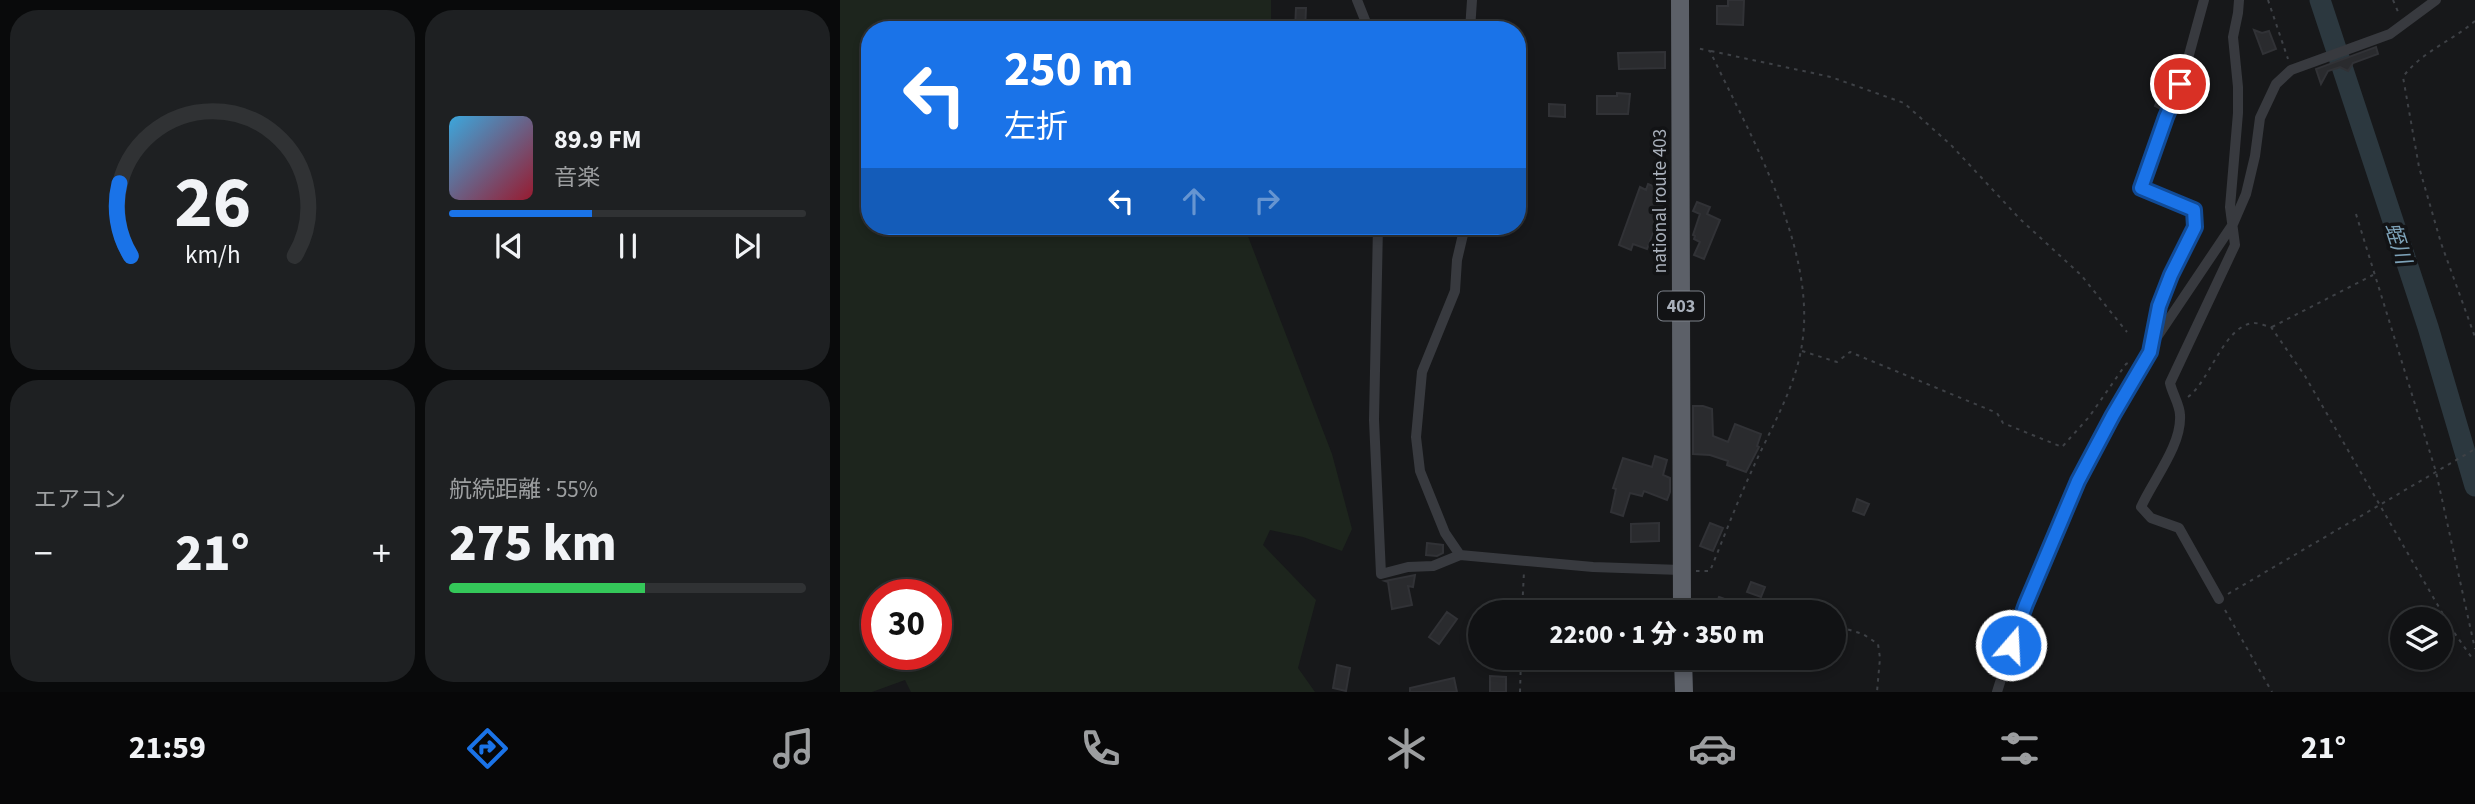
<!DOCTYPE html>
<html lang="ja">
<head>
<meta charset="utf-8">
<style>
	:root { --surface:#111214; --page:#1e2022; --text:#f1f3f6; --muted:#9c9ea0; --line:#303234; --accent:#1a73e8 }
	body { margin:0; font-family:"Source Sans 3","Noto Sans JP",sans-serif; background:var(--page); color:var(--text); height:100vh; display:flex; flex-direction:column; font-size:26px; white-space:nowrap }
	* { box-sizing:border-box; margin:0 }
	p { font-size:23px; color:var(--muted) }
	.icon { flex:none; width:38px; height:38px; fill:none; stroke:currentColor; stroke-width:2; stroke-linecap:round; stroke-linejoin:round }
	.map { position:relative; flex:1; overflow:hidden }
	.side { display:flex; flex-direction:column; gap:10px; padding:10px; background:#090a0b; width:840px }
	.side>* { flex:none }
	.top-card { position:absolute; left:21px; top:21px; width:665px; height:214px; border-radius:28px; box-shadow:0 4px 10px #0003,0 0 0 2px var(--line); background:#1a73e8; color:#fff; overflow:hidden }
	.controls { position:absolute; left:1550px; top:607px; display:grid; gap:14px }
	.controls a { display:grid; place-items:center; width:63px; height:63px; border-radius:50%; background:var(--surface); box-shadow:0 4px 10px #0003,0 0 0 2px var(--line); font-size:35px }
	.speed { position:absolute; left:21px; top:579px; display:flex; gap:14px; font-size:35px; font-weight:700; text-align:center }
	.speed>* { display:grid; place-content:center; width:91px; height:91px; border-radius:50%; background:var(--surface); box-shadow:0 4px 10px #0003,0 0 0 2px var(--line); line-height:1 }
	.speed .limit { border:10px solid #d22; background:#fff; color:#111 }
	.pin { position:absolute; display:grid; place-items:center; width:60px; height:60px; color:#fff; margin:-30px; border:4px solid #fff; border-radius:50%; box-shadow:0 2px 7px #0007 }
	.me { position:absolute; width:77px; margin:-38px; rotate:19deg; stroke-linejoin:round; filter:drop-shadow(0 0 5px #0008) }
	.turn { display:flex; align-items:center; gap:24px; height:147px; padding:0 28px; font-size:32px }
	.turn .icon { width:91px; height:91px; stroke-width:2.5 }
	.turn b { display:block; font-size:49px; line-height:60px }
	.lanes { display:flex; align-items:center; height:66px; padding:0 28px; background:#0003; justify-content:center; gap:35px; direction:ltr }
	.lanes .off { opacity:.35 }
	.big { font-size:52px; font-weight:800; line-height:1.1 }
	.side .widget { flex:1; display:flex; flex-direction:column; justify-content:center; gap:10px; min-width:0; padding:0 24px; border-radius:28px; background:var(--page) }
	.side .dial { align-items:center; gap:0 }
	.dial svg { height:182px; overflow:visible; fill:none; stroke:var(--line); stroke-width:7; stroke-linecap:round; text-anchor:middle }
	.dial text { fill:var(--text); stroke:none }
	.song { display:flex; align-items:center; gap:21px }
	.cover { width:84px; height:84px; border-radius:10px; background:linear-gradient(135deg,hsl(200 70% 55%),hsl(350 70% 35%)) }
	.played { height:7px; border-radius:4px; background:linear-gradient(90deg,var(--accent) 40%,var(--line) 40%) }
	.keys { display:flex; justify-content:space-around; direction:ltr }
	.heat { display:flex; justify-content:space-between; align-items:center; font-size:38px; direction:ltr }
	.charge { height:10px; border-radius:5px; background:linear-gradient(90deg,#34c759 55%,var(--line) 0) }
	.side .tiles { flex:1; display:grid; gap:10px; grid-template-columns:repeat(2,1fr) }
	.trip { position:absolute; left:628px; top:600px; width:378px; height:70px; border-radius:35px; background:var(--surface); box-shadow:0 4px 10px #0003,0 0 0 2px var(--line); font-weight:800; line-height:70px; text-align:center }
	.tabs { display:flex; height:112px; justify-content:space-around; align-items:center; background:#070708; color:var(--muted) }
	.tabs .icon { width:49px; height:49px }
	.tabs .current { color:var(--accent) }
	.tabs b { font-size:32px; color:var(--text) }
	main { display:flex; flex:1; min-height:0 }
	.map>svg:first-child { display:block }
</style>
</head>
<body>
<main>
<section class="side">
<div class="tiles">
<div class="widget dial"><svg viewBox="0 0 100 80">
<path d="M14 69A42 42 0 1 1 86 69"/>
<path d="M14 69A42 42 0 0 1 9 37" stroke="#1a73e8"/>
<text x="50" y="56" font-size="32" font-weight="700">26</text>
<text x="50" y="72" font-size="11">km/h</text>
</svg></div>
<div class="widget">
<div class="song"><i class="cover"></i><div><b>89.9 FM</b><p>音楽</p></div></div>
<div class="played"></div>
<div class="keys"><svg class="icon" aria-label="previous" viewBox="0 0 24 24"><path d="M18 5L8 12l10 7zM5 5v14"/></svg><svg class="icon" aria-label="pause" viewBox="0 0 24 24"><path d="M8 5v14M16 5v14"/></svg><svg class="icon" aria-label="next" viewBox="0 0 24 24"><path d="M6 5l10 7-10 7zM19 5v14"/></svg></div>
</div>
<div class="widget"><p>エアコン</p>
<div class="heat"><a>−</a><b class="big">21°</b><a>+</a></div>
</div>
<div class="widget"><p>航続距離 · 55%</p><b class="big">275 km</b><div class="charge"></div></div>
</div>
</section>
<div class="map">
<svg width="1635" height="692" viewBox="0 0 1635 692">
	<rect width="100%" height="100%" fill="#17181a"/>
	<path fill="#1d251d" fill-rule="evenodd" d="M0 0H431V30H30V226H404L492 454 512 529 502 551 463 537 430 530 423 545 476 600 458 668 475 692H71L65 680 32 692H0ZM37 595H96V654H37Z"/>
	<g fill="none" stroke-linecap="round" stroke-linejoin="round">
		<path stroke="#2c383f" stroke-width="21" d="M1480 0 1588 327 1635 486"/>
	</g>
	<path fill="#2a2b2e" stroke="#313236" stroke-width="2" d="M888 0H904L903 25 877 24V6H888Z
		M456 8H466L465 30H455Z
		M1414 30 1422 33 1429 31 1436 49 1423 54Z
		M1536 47 1538 54 1513 63 1508 71 1500 67 1488 71 1481 84 1476 69Z
		M825 52V68L779 69 778 53Z
		M1328 73 1335 76 1321 109 1315 106Z
		M777 93 790 94 788 114H757V96H777Z
		M709 104 725 105V117L709 116Z
		M808 184 822 190 820 202 824 203 807 249 793 244 791 250 779 245 800 187 806 190Z
		M857 202 870 207 867 214 880 220 864 259 854 255 860 242 854 239 855 236 853 235 860 214 853 211Z
		M853 406H863L872 409 873 436 888 442 895 424 921 434 917 446 919 447 906 472 887 465 888 461 870 455 853 454Z
		M815 456 827 460 823 475 830 478V492L827 500 804 491 802 496 790 493 783 516 771 512 776 489 773 488 783 458 812 467Z
		M1017 499 1029 504 1024 515 1013 511Z
		M819 523V541L791 542V524Z
		M870 523 883 528 873 551 860 546Z
		M587 543 603 545V553L597 556 586 555Z
		M575 575 573 587 568 586 572 605 552 609 548 582 545 581Z
		M911 582 925 587 921 597 907 592Z
		M879 597 918 611V612H873Z
		M607 612 617 619 599 644 589 637Z
		M497 665 510 668 506 691 493 688Z
		M650 676 666 677V692H650Z
		M614 678 617 692H570V688Z"/>
	<g fill="none" stroke-linecap="round" stroke-linejoin="round">
		<path stroke="#3e4146" stroke-width="2" stroke-dasharray="3.5 5" stroke-linecap="butt" d="M1428 0 1448 59
			M1553 0 1559 14
			M1635 21C1612 41 1581 52 1563 77L1579 167 1601 243 1635 337
			M871 51 991 77 1064 103 1111 145 1180 219 1241 275 1287 332
			M1516 214 1596 472 1635 649
			M1432 327 1533 275
			M962 351 997 362 1010 352 1157 413 1163 423 1222 447 1249 417 1286 364 1290 362
			M1348 397C1370 381 1384 325 1414 323 1419 323 1426 326 1431 327L1465 376 1611 628 1632 658 1635 657
			M856 571H870C884 537 897 502 913 468 929 432 954 390 961 350 980 253 910 136 870 51L856 48
			M1388 594 1635 449
			M1385 610 1432 692
			M682 612 684 571
			M1000 627 1023 634 1038 644 1040 658 1037 692
			M680 692 681 658"/>
		<path stroke="#383a3f" stroke-width="10" d="M517 0 529 30
			M630 30 632 0
			M538 226 534 420 541 574 568 567 593 566 620 555 753 567 841 570
			M1315 340 1393 224 1406 194 1415 156 1420 118 1436 84 1451 70 1550 34 1596 0
			M620 555 605 533 580 471 576 437 582 372 615 291 617 260 625 226
			M1379 599 1339 528 1311 518 1301 507C1313 480 1342 445 1340 415 1340 405 1332 393 1330 383L1395 245 1390 207 1398 113V87L1393 37 1398 13 1399 0
			M1157 692 1179 622 1238 481 1273 414 1310 353 1319 306 1331 275 1355 227 1354 210 1301 189 1326 117 1341 84 1364 0"/>
		<path stroke="#5c6068" stroke-width="18" d="M840 0 842 612
			M843 658 844 692"/>
	</g>
	<g fill="none" stroke-linecap="round" stroke-linejoin="round">
		<g stroke="#114b97" stroke-width="18">
			<path id="route" d="M1171 645 1186 604 1238 481 1273 415 1310 352 1319 306 1331 275 1355 227 1354 210 1301 188 1326 117 1340 84"/>
		</g>
		<use href="#route" stroke="#1a73e8" stroke-width="12"/>
	</g>
	<g text-anchor="middle" dominant-baseline="central" stroke-width="7" stroke-linejoin="round" paint-order="stroke">
		<rect fill="#121315" stroke="#7c8189" stroke-width="2" x="818" y="291.5" width="46" height="29" rx="5"/>
		<g font-size="18" font-weight="bold" fill="#a9b0bb">
			<text x="841" y="306">403</text>
		</g>
		<g font-size="19" fill="#a9b0bb" stroke="#121315">
			<text transform="translate(820 201) rotate(-90)">national route 403</text>
		</g>
		<g font-size="21" font-style="italic" fill="#7da2b8" stroke="#121315">
			<text transform="translate(1558 243) rotate(72)">蛭川</text>
		</g>
	</g>
</svg>
<div class="controls">
<a><svg class="icon" aria-label="layers" viewBox="0 0 24 24"><path d="M12 4l9 5-9 5-9-5zM3 14l9 5 9-5"/></svg></a>
</div>
<div class="speed"><div class="limit">30</div></div>
<div class="pin" style="left:1340px;top:84px;background:#d93025"><svg class="icon" aria-label="arrive" viewBox="0 0 24 24"><path d="M6 21V4h12l-3 4 3 4H6"/></svg></div>
<svg class="me" style="left:1171px;top:645px" viewBox="-20 -20 40 40"><circle r="17" fill="#1a73e8" stroke="#fff" stroke-width="3"/><path d="M0-11L8 9 0 5-8 9z" fill="#fff"/></svg>
<div class="trip">22:00 · 1 分 · 350 m</div>
<div class="top-card">
<div class="turn"><svg class="icon" aria-label="left" viewBox="0 0 24 24"><path d="M17 20v-9H6M10 6l-5 5 5 5"/></svg><div><b>250 m</b>左折</div></div>
<div class="lanes"><svg class="icon" aria-label="left" viewBox="0 0 24 24"><path d="M17 20v-9H6M10 6l-5 5 5 5"/></svg><svg class="icon off" aria-label="ahead" viewBox="0 0 24 24"><path d="M12 20V5M6 11l6-6 6 6"/></svg><svg class="icon off" aria-label="right" viewBox="0 0 24 24"><path d="M7 20v-9h11M14 6l5 5-5 5"/></svg></div>
</div>
</div>
</main>
<nav class="tabs">
<b>21:59</b>
<svg class="icon current" aria-label="directions" viewBox="0 0 24 24"><path d="M12 3l9 9-9 9-9-9zM9 14v-3h6M13 9l2 2-2 2"/></svg>
<svg class="icon" aria-label="music" viewBox="0 0 24 24"><path d="M9 18V5l10-2v13"/><circle cx="6" cy="18" r="3"/><circle cx="16" cy="16" r="3"/></svg>
<svg class="icon" aria-label="phone" viewBox="0 0 24 24"><path d="M5 4h4l2 5-3 2q2 4 5 5l2-3 5 2v4C11 20 4 13 5 4z"/></svg>
<svg class="icon" aria-label="climate" viewBox="0 0 24 24"><path d="M12 3v18M4 7l16 10M4 17L20 7"/></svg>
<svg class="icon" aria-label="car" viewBox="0 0 24 24"><path d="M5 17H2v-5l4-1 3-4h7l3 4 3 1v5h-3M9 17h6M6 11h13"/><circle cx="7" cy="17" r="2"/><circle cx="17" cy="17" r="2"/></svg>
<svg class="icon" aria-label="filters" viewBox="0 0 24 24"><path d="M4 7h16M4 17h16"/><circle cx="9" cy="7" r="2"/><circle cx="15" cy="17" r="2"/></svg>
<b>21°</b>
</nav>
</body>
</html>
